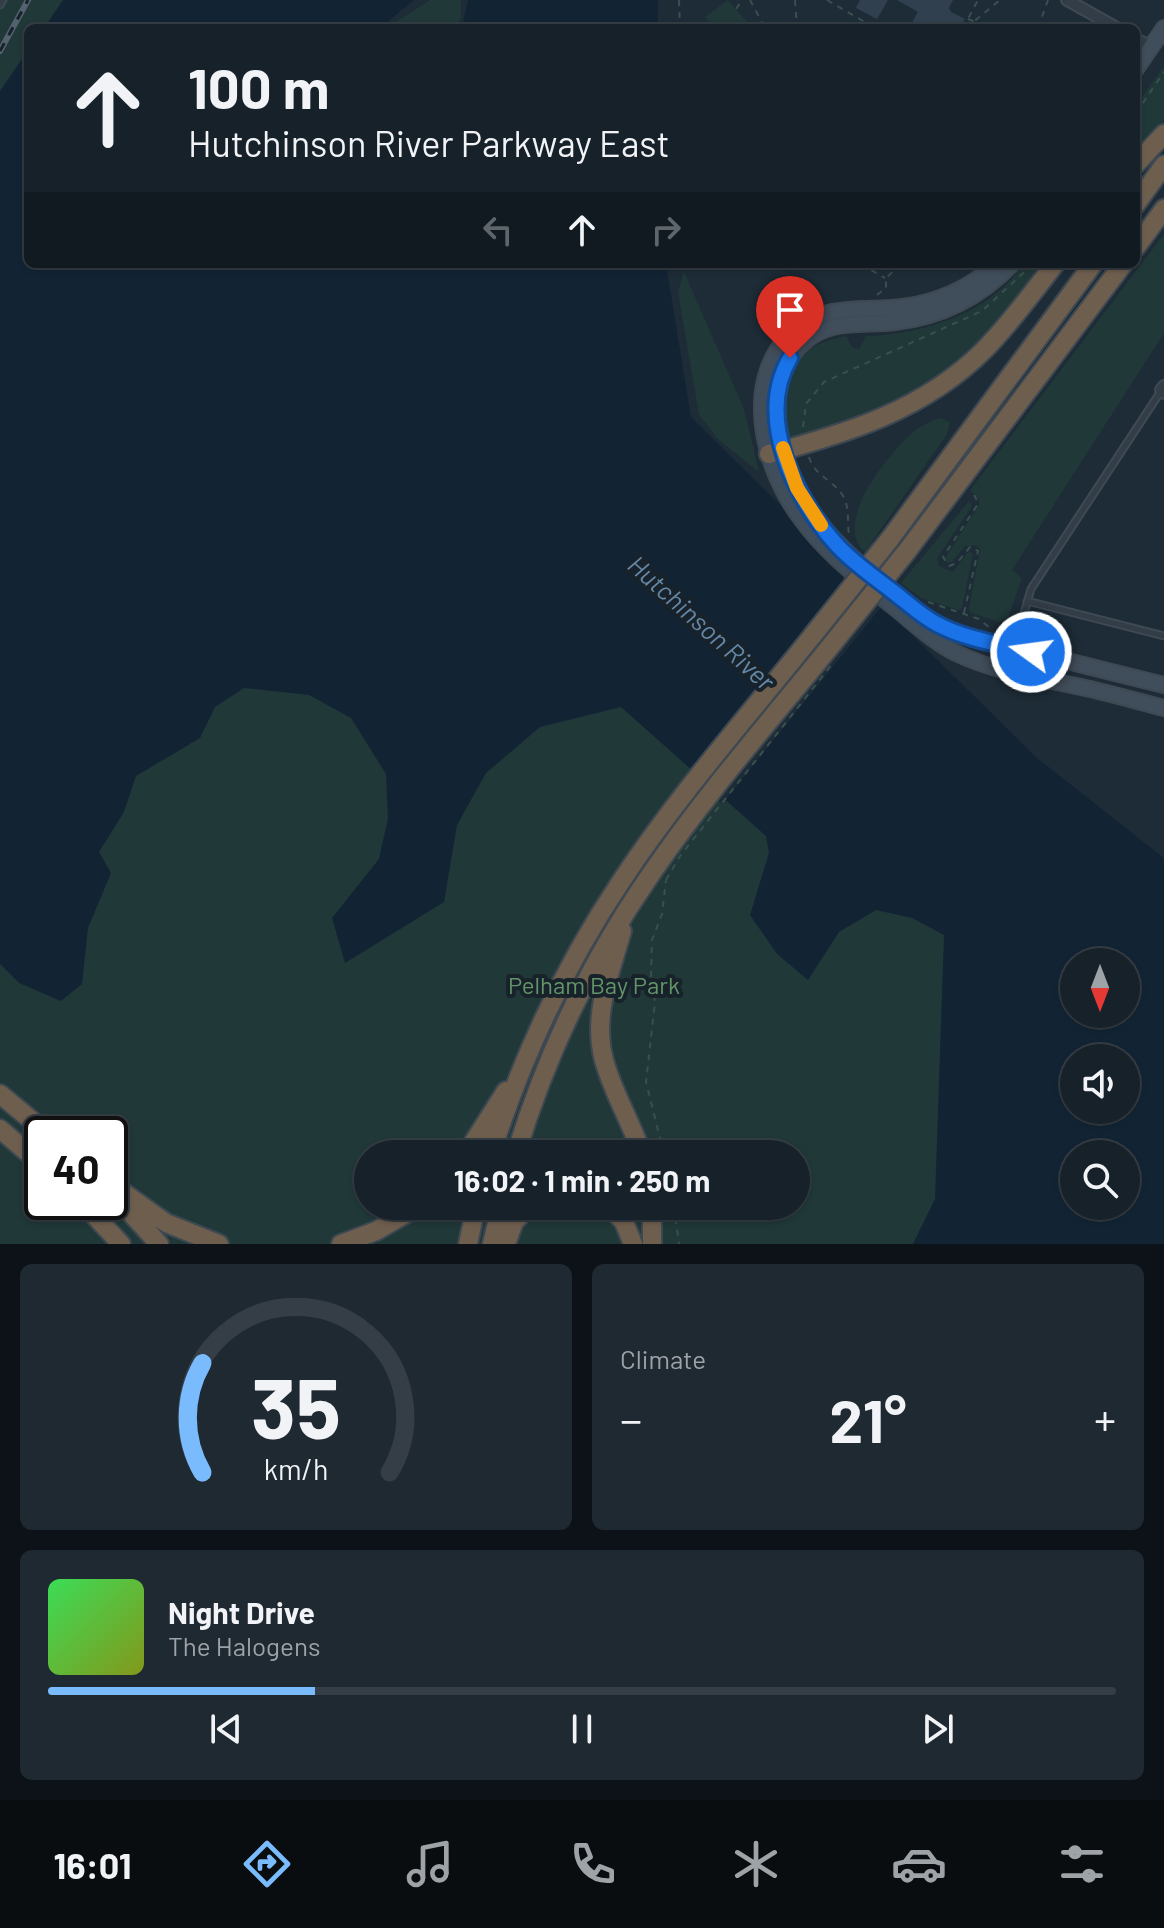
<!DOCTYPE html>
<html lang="en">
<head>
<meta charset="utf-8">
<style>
	:root { --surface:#162129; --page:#1f2931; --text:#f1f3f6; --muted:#9ea3a8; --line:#353e46; --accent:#79bbfc }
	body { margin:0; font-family:Barlow,sans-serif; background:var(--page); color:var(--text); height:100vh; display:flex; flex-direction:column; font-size:30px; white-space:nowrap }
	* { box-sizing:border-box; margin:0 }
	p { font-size:26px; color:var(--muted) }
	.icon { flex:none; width:44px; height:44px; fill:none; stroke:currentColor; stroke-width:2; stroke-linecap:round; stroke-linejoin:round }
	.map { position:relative; height:1244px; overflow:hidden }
	.drawer { display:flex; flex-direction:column; gap:20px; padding:20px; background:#0c1217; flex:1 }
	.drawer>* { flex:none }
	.top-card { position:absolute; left:24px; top:24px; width:1116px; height:244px; border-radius:12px; box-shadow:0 2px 6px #0004,0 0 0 2px var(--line); background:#162129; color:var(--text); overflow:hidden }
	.needle { width:52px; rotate:180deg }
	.tools { position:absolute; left:1060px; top:948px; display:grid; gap:16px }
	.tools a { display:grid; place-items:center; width:80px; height:80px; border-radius:50%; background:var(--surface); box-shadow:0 2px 6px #0004,0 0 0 2px var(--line); font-size:40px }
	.speed { position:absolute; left:24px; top:1116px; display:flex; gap:16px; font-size:40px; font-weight:700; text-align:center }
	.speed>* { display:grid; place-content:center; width:104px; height:104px; border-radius:50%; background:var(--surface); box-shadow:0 2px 6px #0004,0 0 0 2px var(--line); line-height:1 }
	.speed .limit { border:4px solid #111; border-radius:12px; background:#fff; color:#111 }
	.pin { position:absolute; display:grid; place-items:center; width:68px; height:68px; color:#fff; margin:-82px -34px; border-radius:50% 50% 50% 0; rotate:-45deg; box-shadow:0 0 8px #0007 }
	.pin .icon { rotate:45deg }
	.me { position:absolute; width:88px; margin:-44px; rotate:284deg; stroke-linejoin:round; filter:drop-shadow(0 0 6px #0008) }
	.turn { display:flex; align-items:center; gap:28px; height:168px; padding:0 32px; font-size:36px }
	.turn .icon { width:104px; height:104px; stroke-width:2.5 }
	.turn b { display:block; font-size:56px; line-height:68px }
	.lanes { display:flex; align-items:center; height:76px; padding:0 32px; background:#0003; justify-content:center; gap:40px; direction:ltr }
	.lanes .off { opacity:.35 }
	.big { font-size:60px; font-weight:700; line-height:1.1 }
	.drawer .card { flex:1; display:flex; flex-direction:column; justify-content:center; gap:12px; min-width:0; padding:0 28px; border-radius:12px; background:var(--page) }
	.drawer .dial { align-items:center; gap:0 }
	.dial svg { height:208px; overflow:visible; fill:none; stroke:var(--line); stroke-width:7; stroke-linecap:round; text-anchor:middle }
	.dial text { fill:var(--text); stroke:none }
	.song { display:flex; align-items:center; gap:24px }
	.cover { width:96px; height:96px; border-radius:12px; background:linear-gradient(135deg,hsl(130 70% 55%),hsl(70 70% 35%)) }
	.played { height:8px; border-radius:4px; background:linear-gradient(90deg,var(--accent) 25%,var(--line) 25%) }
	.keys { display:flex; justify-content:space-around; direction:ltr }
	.heat { display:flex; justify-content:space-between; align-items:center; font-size:44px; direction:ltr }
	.drawer .tiles { flex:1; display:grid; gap:20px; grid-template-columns:1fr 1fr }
	.card:last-child { grid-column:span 2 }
	.trip { position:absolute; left:354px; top:1140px; width:456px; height:80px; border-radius:40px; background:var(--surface); box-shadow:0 2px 6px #0004,0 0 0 2px var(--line); font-weight:700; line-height:80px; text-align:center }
	.tabs { display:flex; height:128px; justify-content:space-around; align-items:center; background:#090d10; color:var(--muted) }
	.tabs .icon { width:56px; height:56px }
	.tabs .on { color:var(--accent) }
	.tabs b { font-size:36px; color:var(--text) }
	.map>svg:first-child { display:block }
</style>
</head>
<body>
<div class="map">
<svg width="1164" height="1244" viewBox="0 0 1164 1244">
	<rect width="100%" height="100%" fill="#1e2c37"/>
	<path fill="#203838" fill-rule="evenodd" d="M0 0H190L193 28H28V264H289L999 979 1028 1244H0ZM42 1134H110V1202H42ZM368 1154H796V1206H368Z
		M430 0H461V17L456 28H387Z
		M728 0 750 25 747 28H714L705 17Z
		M1164 66V123L1136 153V106Z
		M1164 234V333L1012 570 1022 578 1008 618 999 622 971 613 969 609 980 549 976 545 965 546 952 562 947 563 945 558 979 505V499L970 490Z
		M1025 264H1046C996 327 939 388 862 418 841 427 818 432 796 439L789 435C782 413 784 374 800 356 811 344 832 339 846 336L853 348 859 349 866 336C910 335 963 321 998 292 1008 284 1016 273 1025 264Z
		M684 272 744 409 759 472 719 440 699 415 678 292Z
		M940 418 950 422 947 434 865 552C830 522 892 449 917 429 924 424 932 421 940 418Z
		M969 501 972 506 937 558 939 566 953 572 968 552 973 553 962 608 958 610 921 598 901 583Z"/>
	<path fill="#122434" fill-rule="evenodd" d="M63 0H414L380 28H44Z
		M468 0H658V28H462Z
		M28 50V264H666L691 417 1037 758 1164 858V1244H913L935 1199 944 935 912 918 876 910 839 932 808 980 777 954 750 915 769 853 766 836 621 707 540 727 486 773 457 825 444 902 345 963 332 918 379 859 388 818 386 774 351 718 309 695 244 688 215 707 200 738 136 776 124 812 99 852 111 873 88 928 82 984 61 1001 19 983 0 964V91ZM1074 962H1126V1014H1074ZM1074 1058H1126V1110H1074ZM1074 1154H1126V1206H1074Z"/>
	<path fill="#1e2c37" d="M852 570 885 602 722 804 689 774Z"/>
	<path fill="#30404e" d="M860 0H888L877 19 856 8Z
		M897 0H953L949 8 951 12 965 19 959 28H909L918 12Z"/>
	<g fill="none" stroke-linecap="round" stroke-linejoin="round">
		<g stroke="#3e4954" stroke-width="9">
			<path id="lane" d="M0 5 3 0
				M1027 601 1164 636
				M1020 627 1030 647
				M998 640 1020 627 1031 589 1161 391"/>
		</g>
		<g stroke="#3e4954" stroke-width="14">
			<path id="street" d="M1067 0 1117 28
				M1136 39 1151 47
				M1164 386 1161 390 1164 393"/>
		</g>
		<g stroke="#3e4954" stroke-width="18">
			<path id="secondary" d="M1136 69 1164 28
				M995 264C971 288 937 303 903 307 862 312 822 302 789 335 741 385 764 471 802 520 826 553 859 578 890 604 912 621 933 642 958 654 996 672 1040 678 1081 687 1109 693 1137 701 1164 708
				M1012 264C980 297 940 317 895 322 861 326 831 318 803 343 776 367 774 405 781 438 795 508 839 549 892 591 911 606 929 623 952 631 977 640 1003 645 1029 651 1074 663 1119 674 1164 685"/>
		</g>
		<g stroke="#3d4852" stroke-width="22">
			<path id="highway" d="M1136 164 1164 134
				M1136 204 1164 165
				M1136 247 1164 209
				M769 454C848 433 924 410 984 350 1010 324 1032 293 1055 264
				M890 539 1093 264
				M907 551 1123 264
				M622 931C610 974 592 1016 604 1060 613 1093 631 1122 642 1154
				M0 1094 48 1134
				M0 1129 42 1165
				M466 1154 506 1091
				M491 1154C522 1057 565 965 622 880 679 794 749 715 813 635
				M516 1154C546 1055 592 959 651 874 705 795 769 722 829 648
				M110 1183 166 1223 219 1244
				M120 1201 159 1244
				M82 1202 121 1244
				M609 1206 624 1222 633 1244
				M652 1206V1244
				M341 1244 376 1231 419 1206
				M468 1244 476 1206
				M492 1244 501 1206
				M506 1244 514 1222 529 1206"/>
		</g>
		<path stroke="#39504f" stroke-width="2" stroke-dasharray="6 6" stroke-linecap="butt" d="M679 0 680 28
			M750 0 765 28
			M795 0 797 28
			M827 0 875 28
			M736 9 742 0
			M968 19 990 28
			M849 28 854 17
			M963 28 978 0
			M966 28 1000 0
			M1038 28 1048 0
			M1136 113 1164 72
			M861 264 885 278
			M877 295 886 288V278L901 264
			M803 427 806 404 824 382 982 311 1033 264
			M809 457C815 477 833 479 843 496 850 508 847 522 849 535
			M928 602 979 619 991 629
			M964 613 978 551 970 547 957 563 949 566 943 557 978 504 975 496H968
			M664 1154 646 1082 655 1002 651 976 652 940 662 914 666 880
			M674 1206 679 1244"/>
		<use href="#lane" stroke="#323d47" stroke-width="5"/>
		<use href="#street" stroke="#323d47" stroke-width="10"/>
		<use href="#secondary" stroke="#404d5a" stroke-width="14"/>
		<use href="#highway" stroke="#6e5e4e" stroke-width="18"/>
		<g stroke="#53626f" stroke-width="6">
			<path id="rail" d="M0 51 28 0"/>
		</g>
		<use href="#rail" stroke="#18222b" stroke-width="3" stroke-dasharray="9" stroke-linecap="butt"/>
		<g stroke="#3d4852" stroke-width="22" stroke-linecap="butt">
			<path id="highway-bridge" d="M813 635 890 539
				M829 648 907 551"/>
		</g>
		<path stroke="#39504f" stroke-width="2" stroke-dasharray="6 6" stroke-linecap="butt" d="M666 880 680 856 833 663"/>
		<use href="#highway-bridge" stroke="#6e5e4e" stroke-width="18"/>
	</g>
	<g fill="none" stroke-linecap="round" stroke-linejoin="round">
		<g stroke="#114b97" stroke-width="20">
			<path id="route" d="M790 358C755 417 795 499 836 544 852 562 873 576 892 591 907 602 921 616 937 624 965 639 1000 644 1031 652"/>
		</g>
		<use href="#route" stroke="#1a73e8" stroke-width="14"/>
		<path stroke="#f59e0b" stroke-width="14" d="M783 448 797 488 821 525"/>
	</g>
	<g text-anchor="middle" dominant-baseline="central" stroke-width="8" stroke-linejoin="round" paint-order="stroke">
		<g font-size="24" fill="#639569" stroke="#18222b">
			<text x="594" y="984">Pelham Bay Park</text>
		</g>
		<g font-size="26" font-style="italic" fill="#6387a5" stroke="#18222b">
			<text transform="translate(702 622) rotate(42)">Hutchinson River</text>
		</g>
	</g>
</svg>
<div class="tools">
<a><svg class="needle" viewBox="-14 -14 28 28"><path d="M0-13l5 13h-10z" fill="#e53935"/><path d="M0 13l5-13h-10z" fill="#9ea3a8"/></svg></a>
<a><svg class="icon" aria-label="sound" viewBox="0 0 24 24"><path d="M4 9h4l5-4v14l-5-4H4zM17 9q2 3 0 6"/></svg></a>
<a><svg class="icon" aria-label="search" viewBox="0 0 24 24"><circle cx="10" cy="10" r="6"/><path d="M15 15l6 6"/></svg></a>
</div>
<div class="speed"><div class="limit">40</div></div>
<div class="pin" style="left:790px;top:358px;background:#d93025"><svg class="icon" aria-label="arrive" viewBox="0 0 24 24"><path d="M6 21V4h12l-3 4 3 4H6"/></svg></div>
<svg class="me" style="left:1031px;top:652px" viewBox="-20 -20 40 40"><circle r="17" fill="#1a73e8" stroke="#fff" stroke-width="3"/><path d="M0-11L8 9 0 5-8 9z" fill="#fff"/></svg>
<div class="trip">16:02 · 1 min · 250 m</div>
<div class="top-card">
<div class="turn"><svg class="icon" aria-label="ahead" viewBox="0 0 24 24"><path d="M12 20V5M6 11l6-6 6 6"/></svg><div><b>100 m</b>Hutchinson River Parkway East</div></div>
<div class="lanes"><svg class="icon off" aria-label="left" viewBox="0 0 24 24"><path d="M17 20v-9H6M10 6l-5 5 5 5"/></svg><svg class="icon" aria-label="ahead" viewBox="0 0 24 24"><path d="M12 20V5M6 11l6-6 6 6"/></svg><svg class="icon off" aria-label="right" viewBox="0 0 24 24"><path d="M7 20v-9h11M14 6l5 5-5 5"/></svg></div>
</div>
</div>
<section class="drawer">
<div class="tiles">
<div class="card dial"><svg viewBox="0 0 100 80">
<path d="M14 69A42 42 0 1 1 86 69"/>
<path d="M14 69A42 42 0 0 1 14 27" stroke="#79bbfc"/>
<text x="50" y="56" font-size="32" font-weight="700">35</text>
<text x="50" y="72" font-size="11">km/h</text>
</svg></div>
<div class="card"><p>Climate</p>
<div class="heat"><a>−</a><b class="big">21°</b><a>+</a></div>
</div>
<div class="card">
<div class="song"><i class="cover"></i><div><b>Night Drive</b><p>The Halogens</p></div></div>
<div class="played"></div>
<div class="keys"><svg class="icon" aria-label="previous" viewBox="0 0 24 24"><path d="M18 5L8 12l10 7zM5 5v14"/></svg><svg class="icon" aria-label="pause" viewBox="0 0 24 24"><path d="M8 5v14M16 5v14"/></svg><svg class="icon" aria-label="next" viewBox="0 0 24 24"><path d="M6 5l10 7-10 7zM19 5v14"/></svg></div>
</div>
</div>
</section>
<nav class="tabs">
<b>16:01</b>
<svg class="icon on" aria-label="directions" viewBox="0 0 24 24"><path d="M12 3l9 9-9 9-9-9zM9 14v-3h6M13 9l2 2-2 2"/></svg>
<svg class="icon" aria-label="music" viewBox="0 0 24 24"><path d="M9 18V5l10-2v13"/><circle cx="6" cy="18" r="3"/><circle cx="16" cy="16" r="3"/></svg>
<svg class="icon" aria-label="phone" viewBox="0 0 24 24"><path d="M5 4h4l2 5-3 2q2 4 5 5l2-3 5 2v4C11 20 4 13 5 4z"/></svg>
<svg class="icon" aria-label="climate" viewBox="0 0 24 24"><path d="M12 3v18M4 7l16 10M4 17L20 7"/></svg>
<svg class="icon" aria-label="car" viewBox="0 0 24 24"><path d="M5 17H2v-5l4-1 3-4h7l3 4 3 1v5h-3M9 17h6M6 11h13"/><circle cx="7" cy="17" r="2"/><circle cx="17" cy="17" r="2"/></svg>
<svg class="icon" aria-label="filters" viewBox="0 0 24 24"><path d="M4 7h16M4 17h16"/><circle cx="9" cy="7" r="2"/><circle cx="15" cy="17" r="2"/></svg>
</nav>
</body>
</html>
